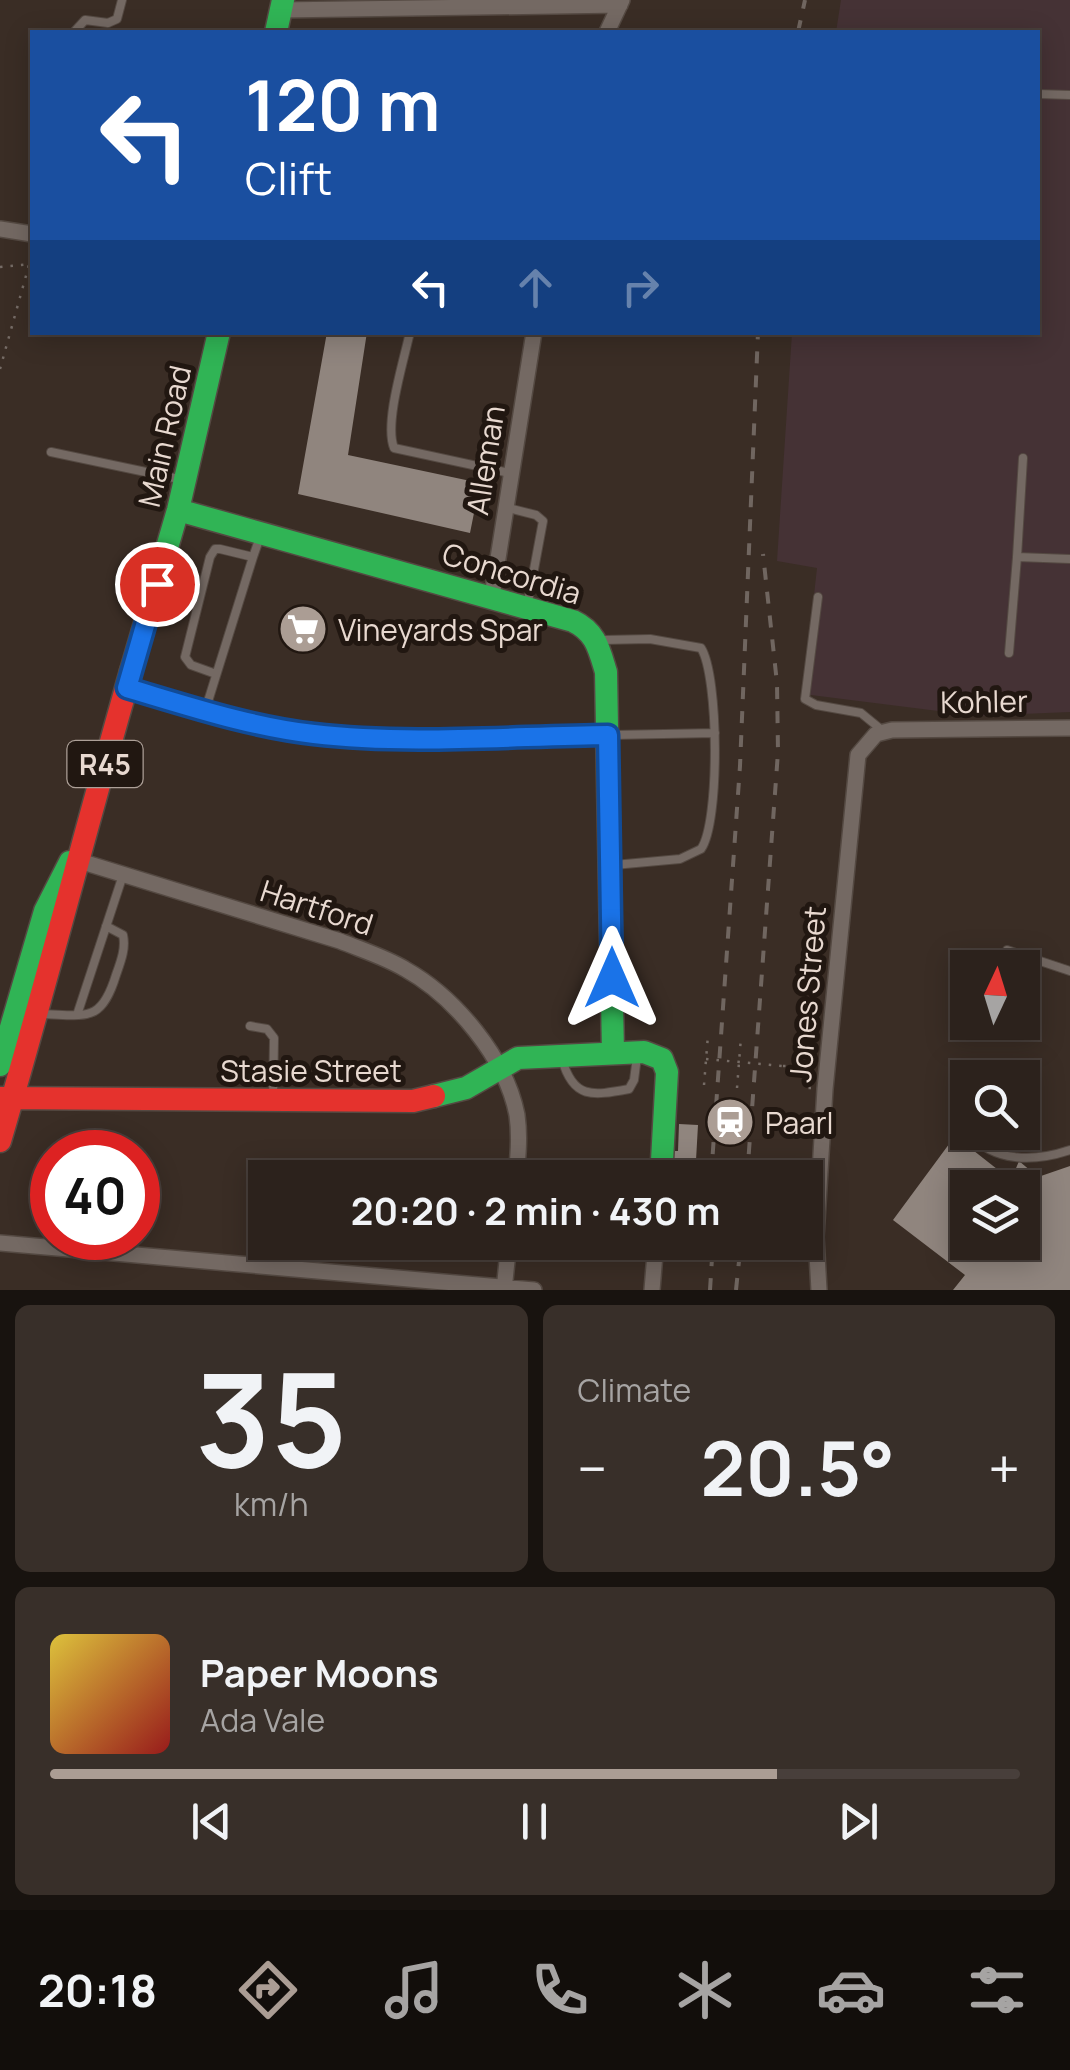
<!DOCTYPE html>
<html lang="en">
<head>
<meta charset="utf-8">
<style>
	:root { --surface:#2c221c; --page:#382f29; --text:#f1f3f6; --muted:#a6a4a3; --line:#483f3b; --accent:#ab9d94 }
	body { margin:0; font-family:Manrope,sans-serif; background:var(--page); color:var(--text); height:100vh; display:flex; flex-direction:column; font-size:38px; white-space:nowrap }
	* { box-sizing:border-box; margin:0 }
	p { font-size:32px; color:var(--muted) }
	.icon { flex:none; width:55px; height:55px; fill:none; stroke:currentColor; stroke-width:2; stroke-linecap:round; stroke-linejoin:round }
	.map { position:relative; height:1290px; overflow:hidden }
	.side { display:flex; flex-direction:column; gap:15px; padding:15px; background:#18130f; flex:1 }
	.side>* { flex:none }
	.hud { position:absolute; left:30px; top:30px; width:1010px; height:305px; border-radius:0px; box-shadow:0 5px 25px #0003,0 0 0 2px var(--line); background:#1a4fa0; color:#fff; overflow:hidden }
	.needle { width:65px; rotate:4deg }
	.buttons { position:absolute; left:950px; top:950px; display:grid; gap:20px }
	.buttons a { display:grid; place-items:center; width:90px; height:90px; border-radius:0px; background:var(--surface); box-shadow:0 5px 25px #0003,0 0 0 2px var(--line); font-size:50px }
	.speed { position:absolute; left:30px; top:1130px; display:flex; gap:20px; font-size:50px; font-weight:700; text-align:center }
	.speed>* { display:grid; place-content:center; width:130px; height:130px; border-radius:50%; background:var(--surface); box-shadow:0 5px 25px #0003,0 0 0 2px var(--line); line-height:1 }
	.speed .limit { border:15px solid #d22; background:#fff; color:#111 }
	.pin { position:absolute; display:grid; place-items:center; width:85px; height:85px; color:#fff; margin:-42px; border:5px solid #fff; border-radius:50%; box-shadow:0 2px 10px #0007 }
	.me { position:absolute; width:110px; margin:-55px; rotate:0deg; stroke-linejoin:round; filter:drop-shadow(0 0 8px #0008) }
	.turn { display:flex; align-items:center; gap:35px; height:210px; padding:0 50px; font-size:45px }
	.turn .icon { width:130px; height:130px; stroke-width:2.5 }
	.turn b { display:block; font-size:70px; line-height:85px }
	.lanes { display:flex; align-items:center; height:95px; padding:0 50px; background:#0003; justify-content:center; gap:50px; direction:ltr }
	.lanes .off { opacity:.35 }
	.big { font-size:75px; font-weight:700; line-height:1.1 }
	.side .tile { flex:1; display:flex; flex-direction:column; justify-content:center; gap:15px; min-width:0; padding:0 35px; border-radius:15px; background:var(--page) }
	.side .dial { align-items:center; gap:0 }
	.dial b { font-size:130px; line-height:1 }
	.song { display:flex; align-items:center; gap:30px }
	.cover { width:120px; height:120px; border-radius:15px; background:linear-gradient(135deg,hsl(50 70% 55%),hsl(0 70% 35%)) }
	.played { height:10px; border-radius:5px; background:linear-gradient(90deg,var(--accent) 75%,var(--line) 75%) }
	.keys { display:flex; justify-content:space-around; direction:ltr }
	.heat { display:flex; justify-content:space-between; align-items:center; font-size:55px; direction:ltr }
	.side .tiles { flex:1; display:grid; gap:15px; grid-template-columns:1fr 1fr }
	.tile:last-child { grid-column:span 2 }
	.trip { position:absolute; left:248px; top:1160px; width:575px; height:100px; border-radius:0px; background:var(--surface); box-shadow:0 5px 25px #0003,0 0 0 2px var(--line); font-weight:700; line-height:100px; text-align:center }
	.dock { display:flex; height:160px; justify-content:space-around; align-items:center; background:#120e0b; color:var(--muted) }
	.dock .icon { width:70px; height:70px }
	.dock .on { color:var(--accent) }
	.dock b { font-size:45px; color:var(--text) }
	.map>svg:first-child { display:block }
</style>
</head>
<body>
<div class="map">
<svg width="1070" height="1290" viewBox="0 0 1070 1290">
	<rect width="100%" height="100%" fill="#3a2d25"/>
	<path fill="#453235" d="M841 0H1070V712L978 716 803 694 817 568 777 561 792 333 1038 332V32H836Z"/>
	<path fill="#90857e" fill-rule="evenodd" d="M327 332H367L348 455 480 483 470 533 298 494Z
		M679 1124 698 1125 695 1178H675V1169H671L672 1151H678Z
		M955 1136 1011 1180 1019 1161 1038 1177 1070 1166V1290H953L965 1275 893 1220ZM968 1188H1022V1242H968Z"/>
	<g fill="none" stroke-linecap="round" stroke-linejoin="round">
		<g stroke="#544942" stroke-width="10">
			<path id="lane" d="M74 32 85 20 108 23 117 19 122 0
				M1038 94 1070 95
				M410 332C404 360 384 423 394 448L510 473
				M51 452 179 479
				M1023 458 1017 557 1070 559
				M508 508 536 515 543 521 527 607
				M818 597 805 699 816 705 861 713 883 731
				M602 640 650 639 701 648C719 676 720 823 701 849L680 859 614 865
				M1009 653 1017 557
				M216 674 191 665 185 657 210 557 215 549H220L253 557 260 537
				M205 711 253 557
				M612 735 715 733
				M1007 950 1070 971
				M40 1014C86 1015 101 1024 116 975 121 961 126 948 123 935L106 926
				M77 1015 123 875
				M250 1026 267 1029 274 1038 273 1099
				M562 1059C573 1099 592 1096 629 1089L634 1080 637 1057
				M968 1132C994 1163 1034 1162 1070 1150"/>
		</g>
		<g stroke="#544942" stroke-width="18">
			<path id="street" d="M281 10 620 5
				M607 32 622 0
				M0 229 32 234
				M492 596 534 332
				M127 688C188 706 251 727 314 734 407 745 514 736 608 735
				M73 859 340 941C362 950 385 957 405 969 455 997 506 1058 517 1115 520 1136 518 1157 516 1178
				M0 1243 534 1290
				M504 1290 509 1242
				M652 1290 656 1242
				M819 1290 816 1237 825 1089 858 755 876 734 892 730 1070 728"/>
		</g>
		<g stroke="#544942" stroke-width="25">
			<path id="fast" d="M276 32 283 0
				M178 510 573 621C596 632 599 649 606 672L613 1053
				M131 671 178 510 219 332
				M0 1065 45 911 70 862
				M434 1096 466 1088 518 1058 644 1052 662 1059 667 1072 661 1178"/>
		</g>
		<g stroke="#544942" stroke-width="25">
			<path id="jam" d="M0 1098 413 1101 434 1096
				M0 1141C46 985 86 827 131 671"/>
		</g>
		<path stroke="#766c66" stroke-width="2.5" stroke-dasharray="2.5 8" stroke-linecap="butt" d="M0 267 32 264
			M0 369 29 265
			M783 1066 805 1067
			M704 1085 708 1035
			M737 1088 741 1037
			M811 1088H805L808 1051H812"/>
		<use href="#lane" stroke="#746963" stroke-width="8"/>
		<use href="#street" stroke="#746963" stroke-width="15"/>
		<use href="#fast" stroke="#30b455" stroke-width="22"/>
		<use href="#jam" stroke="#e5322d" stroke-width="22"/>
		<path stroke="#706660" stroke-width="4" stroke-dasharray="12 12" stroke-linecap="butt" d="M798 32 805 0
			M711 1178 740 766 758 332
			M747 1178 778 752 777 683 763 554
			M710 1290 713 1242
			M736 1290 741 1242"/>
		<path stroke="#766c66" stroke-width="2.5" stroke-dasharray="2.5 8" stroke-linecap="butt" d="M706 1059 783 1066"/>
	</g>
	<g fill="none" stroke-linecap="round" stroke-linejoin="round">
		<g stroke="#114b97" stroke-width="25">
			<path id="route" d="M157 584 127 688C188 706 251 727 314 734 407 745 514 736 608 735L612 978"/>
		</g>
		<use href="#route" stroke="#1a73e8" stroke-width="18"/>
	</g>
	<defs>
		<g id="supermarket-disc" transform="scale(2.5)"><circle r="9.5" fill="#ab9d94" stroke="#211711"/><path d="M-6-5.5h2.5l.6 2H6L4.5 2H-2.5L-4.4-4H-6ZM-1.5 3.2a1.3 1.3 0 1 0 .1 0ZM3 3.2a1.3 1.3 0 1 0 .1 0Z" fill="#fff"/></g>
		<g id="station-disc" transform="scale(2.5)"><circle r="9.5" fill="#ab9d94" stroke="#211711"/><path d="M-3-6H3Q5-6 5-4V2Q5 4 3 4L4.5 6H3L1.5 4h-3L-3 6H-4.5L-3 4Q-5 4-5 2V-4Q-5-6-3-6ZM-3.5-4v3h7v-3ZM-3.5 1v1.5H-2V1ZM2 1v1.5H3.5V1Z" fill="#fff"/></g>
	</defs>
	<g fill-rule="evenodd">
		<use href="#supermarket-disc" x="303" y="629"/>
		<use href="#station-disc" x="730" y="1122"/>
	</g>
	<g text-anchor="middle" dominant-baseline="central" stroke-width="10" stroke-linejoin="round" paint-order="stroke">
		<rect fill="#211711" stroke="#ac9f97" stroke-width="2.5" x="67.5" y="741" width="75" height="46" rx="8"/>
		<g font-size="28" font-weight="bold" fill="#e8d9d0">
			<text x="105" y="764">R45</text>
		</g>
		<g font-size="30" fill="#e8d9d0" stroke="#211711">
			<text transform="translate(164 436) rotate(-77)">Main Road</text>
			<text transform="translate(485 460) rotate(-81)">Alleman</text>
			<text transform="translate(512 573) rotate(17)">Concordia</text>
			<text transform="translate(984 701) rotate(-1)">Kohler</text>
			<text transform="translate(317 907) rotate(18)">Hartford</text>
			<text transform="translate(807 994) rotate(-85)">Jones Street</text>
			<text x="311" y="1070">Stasie Street</text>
		</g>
		<g font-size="30" fill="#e8d9d0" stroke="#211711" text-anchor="start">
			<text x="338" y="629">Vineyards Spar</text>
			<text x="765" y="1122">Paarl</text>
		</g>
	</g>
</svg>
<div class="buttons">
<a><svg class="needle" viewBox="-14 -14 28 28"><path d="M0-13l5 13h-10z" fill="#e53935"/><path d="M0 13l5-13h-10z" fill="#a6a4a3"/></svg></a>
<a><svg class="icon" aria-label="search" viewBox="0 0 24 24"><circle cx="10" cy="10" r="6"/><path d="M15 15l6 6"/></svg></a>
<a><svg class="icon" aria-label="layers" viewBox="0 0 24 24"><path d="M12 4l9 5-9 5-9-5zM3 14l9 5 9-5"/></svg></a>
</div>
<div class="speed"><div class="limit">40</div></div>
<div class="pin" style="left:157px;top:584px;background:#d93025"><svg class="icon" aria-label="arrive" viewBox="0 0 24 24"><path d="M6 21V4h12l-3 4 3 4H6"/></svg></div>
<svg class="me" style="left:612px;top:978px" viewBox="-20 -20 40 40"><path d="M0-17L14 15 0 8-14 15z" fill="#1a73e8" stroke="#fff" stroke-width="4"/></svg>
<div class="trip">20:20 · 2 min · 430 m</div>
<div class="hud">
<div class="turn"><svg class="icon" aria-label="left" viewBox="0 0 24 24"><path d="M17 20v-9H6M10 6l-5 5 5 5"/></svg><div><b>120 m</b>Clift</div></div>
<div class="lanes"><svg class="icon" aria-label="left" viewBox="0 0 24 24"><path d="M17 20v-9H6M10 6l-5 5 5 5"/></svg><svg class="icon off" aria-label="ahead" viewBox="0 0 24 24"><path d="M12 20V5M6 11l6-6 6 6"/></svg><svg class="icon off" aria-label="right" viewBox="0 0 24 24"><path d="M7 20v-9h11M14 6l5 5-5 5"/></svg></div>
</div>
</div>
<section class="side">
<div class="tiles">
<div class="tile dial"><b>35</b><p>km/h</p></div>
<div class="tile"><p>Climate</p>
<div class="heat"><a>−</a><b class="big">20.5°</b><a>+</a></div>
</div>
<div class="tile">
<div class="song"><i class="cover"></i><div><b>Paper Moons</b><p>Ada Vale</p></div></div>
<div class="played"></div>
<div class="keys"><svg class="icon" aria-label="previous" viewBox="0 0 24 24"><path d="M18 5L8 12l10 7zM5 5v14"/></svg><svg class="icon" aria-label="pause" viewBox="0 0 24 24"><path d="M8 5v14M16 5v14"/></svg><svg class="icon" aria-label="next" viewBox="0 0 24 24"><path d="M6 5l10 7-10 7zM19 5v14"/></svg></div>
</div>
</div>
</section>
<nav class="dock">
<b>20:18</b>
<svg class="icon on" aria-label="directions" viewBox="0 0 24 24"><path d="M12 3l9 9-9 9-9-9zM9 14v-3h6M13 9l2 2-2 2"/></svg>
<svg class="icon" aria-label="music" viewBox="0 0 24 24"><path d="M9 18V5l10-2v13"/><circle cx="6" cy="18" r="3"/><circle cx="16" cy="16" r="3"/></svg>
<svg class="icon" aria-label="phone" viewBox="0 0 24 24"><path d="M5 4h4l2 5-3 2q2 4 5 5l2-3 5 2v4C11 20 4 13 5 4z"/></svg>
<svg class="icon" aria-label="climate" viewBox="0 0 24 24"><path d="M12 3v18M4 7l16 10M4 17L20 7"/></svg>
<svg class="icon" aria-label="car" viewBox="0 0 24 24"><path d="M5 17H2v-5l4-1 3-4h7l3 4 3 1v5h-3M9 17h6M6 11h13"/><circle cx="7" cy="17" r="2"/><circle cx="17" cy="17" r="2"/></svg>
<svg class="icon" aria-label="filters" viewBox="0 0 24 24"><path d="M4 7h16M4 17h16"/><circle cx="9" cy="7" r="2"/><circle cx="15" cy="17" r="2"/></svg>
</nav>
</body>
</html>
